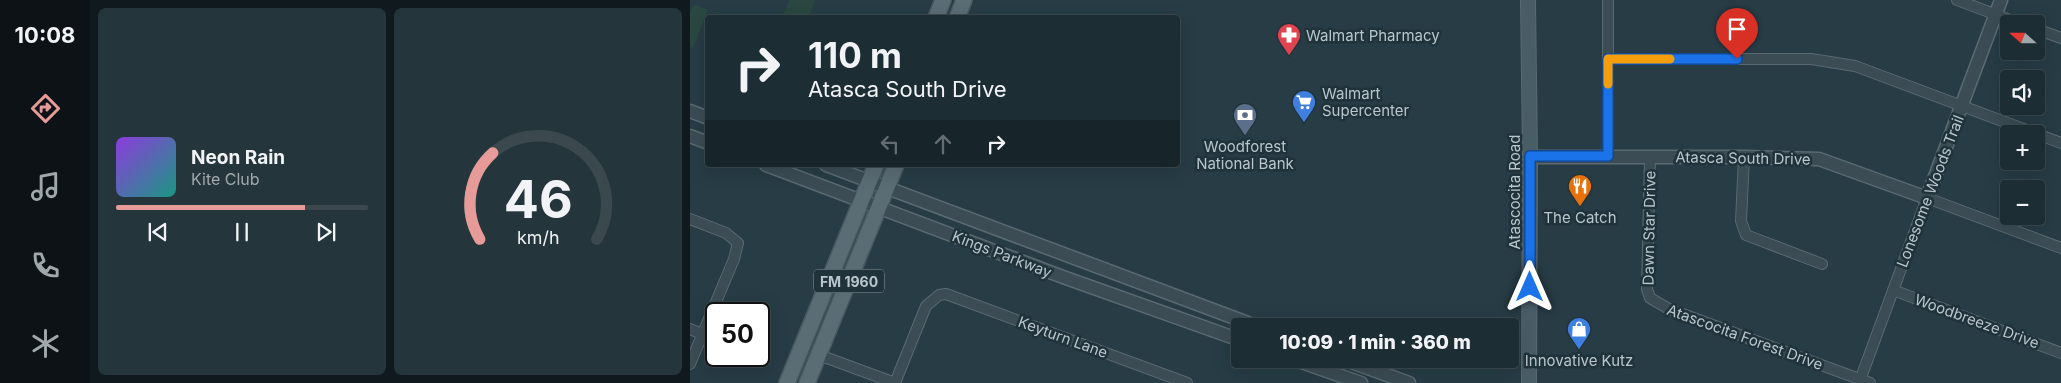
<!DOCTYPE html>
<html lang="en">
<head>
<meta charset="utf-8">
<style>
	:root { --surface:#1d2d34; --page:#25353c; --text:#f1f3f6; --muted:#a0a8ac; --line:#3b494f; --accent:#e69b98 }
	body { margin:0; font-family:Inter,sans-serif; background:var(--page); color:var(--text); height:100vh; display:flex; flex-direction:column; font-size:19px; white-space:nowrap }
	* { box-sizing:border-box; margin:0 }
	p { font-size:16px; color:var(--muted) }
	.icon { flex:none; width:28px; height:28px; fill:none; stroke:currentColor; stroke-width:2; stroke-linecap:round; stroke-linejoin:round }
	.map { position:relative; flex:1; overflow:hidden }
	.sheet { display:flex; flex-direction:column; gap:8px; padding:8px; background:#10191d; width:600px }
	.sheet>* { flex:none }
	.guide { position:absolute; left:15px; top:15px; width:475px; height:152px; border-radius:5px; box-shadow:0 5px 20px #0002,0 0 0 1px var(--line); background:#1d2d34; color:var(--text); overflow:hidden }
	.needle { width:32px; rotate:291deg }
	.controls { position:absolute; left:1310px; top:15px; display:grid; gap:10px }
	.controls a { display:grid; place-items:center; width:45px; height:45px; border-radius:5px; background:var(--surface); box-shadow:0 5px 20px #0002,0 0 0 1px var(--line); font-size:25px }
	.speed { position:absolute; left:15px; top:302px; display:flex; gap:10px; font-size:25px; font-weight:700; text-align:center }
	.speed>* { display:grid; place-content:center; width:65px; height:65px; border-radius:50%; background:var(--surface); box-shadow:0 5px 20px #0002,0 0 0 1px var(--line); line-height:1 }
	.speed .limit { border:2px solid #111; border-radius:8px; background:#fff; color:#111 }
	.pin { position:absolute; display:grid; place-items:center; width:42px; height:42px; color:#fff; margin:-51px -21px; border-radius:50% 50% 50% 0; rotate:-45deg; box-shadow:0 0 5px #0007 }
	.pin .icon { rotate:45deg }
	.me { position:absolute; width:55px; margin:-28px; rotate:0deg; stroke-linejoin:round; filter:drop-shadow(0 0 4px #0008) }
	.turn { display:flex; align-items:center; gap:18px; height:105px; padding:0 20px; font-size:22px }
	.turn .icon { width:65px; height:65px; stroke-width:2.5 }
	.turn b { display:block; font-size:35px; line-height:42px }
	.lanes { display:flex; align-items:center; height:48px; padding:0 20px; background:#0003; justify-content:center; gap:25px; direction:ltr }
	.lanes .off { opacity:.35 }
	.sheet .tile { flex:1; display:flex; flex-direction:column; justify-content:center; gap:8px; min-width:0; padding:0 18px; border-radius:8px; background:var(--page) }
	.sheet .dial { align-items:center; gap:0 }
	.dial svg { height:130px; overflow:visible; fill:none; stroke:var(--line); stroke-width:7; stroke-linecap:round; text-anchor:middle }
	.dial text { fill:var(--text); stroke:none }
	.song { display:flex; align-items:center; gap:15px }
	.cover { width:60px; height:60px; border-radius:8px; background:linear-gradient(135deg,hsl(270 70% 55%),hsl(170 70% 35%)) }
	.played { height:5px; border-radius:2px; background:linear-gradient(90deg,var(--accent) 75%,var(--line) 75%) }
	.keys { display:flex; justify-content:space-around; direction:ltr }
	.sheet .tiles { flex:1; display:grid; gap:8px; grid-template-columns:repeat(2,1fr) }
	.trip { position:absolute; left:541px; top:318px; width:288px; height:50px; border-radius:5px; background:var(--surface); box-shadow:0 5px 20px #0002,0 0 0 1px var(--line); font-weight:800; line-height:50px; text-align:center }
	main { display:flex; flex:1; min-height:0 }
	.menu { display:flex; flex-direction:column; width:90px; justify-content:space-around; align-items:center; background:#0c1215; color:var(--muted) }
	.menu .icon { width:35px; height:35px }
	.menu .selected { color:var(--accent) }
	.menu b { font-size:22px; color:var(--text) }
	.map>svg:first-child { display:block }
</style>
</head>
<body>
<main>
<nav class="menu">
<b>10:08</b>
<svg class="icon selected" aria-label="directions" viewBox="0 0 24 24"><path d="M12 3l9 9-9 9-9-9zM9 14v-3h6M13 9l2 2-2 2"/></svg>
<svg class="icon" aria-label="music" viewBox="0 0 24 24"><path d="M9 18V5l10-2v13"/><circle cx="6" cy="18" r="3"/><circle cx="16" cy="16" r="3"/></svg>
<svg class="icon" aria-label="phone" viewBox="0 0 24 24"><path d="M5 4h4l2 5-3 2q2 4 5 5l2-3 5 2v4C11 20 4 13 5 4z"/></svg>
<svg class="icon" aria-label="climate" viewBox="0 0 24 24"><path d="M12 3v18M4 7l16 10M4 17L20 7"/></svg>
</nav>
<section class="sheet">
<div class="tiles">
<div class="tile">
<div class="song"><i class="cover"></i><div><b>Neon Rain</b><p>Kite Club</p></div></div>
<div class="played"></div>
<div class="keys"><svg class="icon" aria-label="previous" viewBox="0 0 24 24"><path d="M18 5L8 12l10 7zM5 5v14"/></svg><svg class="icon" aria-label="pause" viewBox="0 0 24 24"><path d="M8 5v14M16 5v14"/></svg><svg class="icon" aria-label="next" viewBox="0 0 24 24"><path d="M6 5l10 7-10 7zM19 5v14"/></svg></div>
</div>
<div class="tile dial"><svg viewBox="0 0 100 80">
<path d="M14 69A42 42 0 1 1 86 69"/>
<path d="M14 69A42 42 0 0 1 22 16" stroke="#e69b98"/>
<text x="50" y="56" font-size="32" font-weight="700">46</text>
<text x="50" y="72" font-size="11">km/h</text>
</svg></div>
</div>
</section>
<div class="map">
<svg width="1371" height="383" viewBox="0 0 1371 383">
	<rect width="100%" height="100%" fill="#273c45"/>
	<path fill="#2a4742" d="M99 0H123L125 1 119 17H92Z
		M4 4 18 10 3 48 0 47V13Z"/>
	<g fill="none" stroke-linecap="round" stroke-linejoin="round">
		<g stroke="#5a6a71" stroke-width="12">
			<path id="minor" d="M1267 0 1331 24
				M1346 29 1371 38
				M918 59H1121L1165 66 1371 143
				M918 156V0
				M960 157 957 289 960 298 979 309 1180 383
				M1054 157 1051 221 1056 235 1132 264
				M0 219 36 233 48 243 44 259 0 364
				M1203 290 1371 353
				M0 329 12 334
				M129 355 205 383
				M205 383 236 306 249 295 256 294 497 383
				M1169 383 1237 198 1371 248"/>
		</g>
		<g stroke="#5a6a71" stroke-width="15">
			<path id="tertiary" d="M0 111 18 118
				M0 136 18 143
				M840 157H1054L1129 159 1237 198 1311 0
				M76 165 373 277 550 340
				M136 165 566 326
				M603 359 671 383
				M653 359 719 383"/>
		</g>
		<g stroke="#5a6a71" stroke-width="16">
			<path id="secondary" d="M838 0 840 157 839 383"/>
		</g>
		<g stroke="#485960" stroke-width="18">
			<path id="primary" d="M246 18 253 0
				M267 18 274 0
				M97 383 186 165
				M117 383 206 165"/>
		</g>
		<use href="#minor" stroke="#3b4c54" stroke-width="10"/>
		<use href="#tertiary" stroke="#3b4c54" stroke-width="12"/>
		<use href="#secondary" stroke="#495d67" stroke-width="14"/>
		<use href="#primary" stroke="#5a6c74" stroke-width="15"/>
	</g>
	<g fill="none" stroke-linecap="round" stroke-linejoin="round">
		<g stroke="#114b97" stroke-width="12">
			<path id="route" d="M840 287V156H918V59H1047"/>
		</g>
		<use href="#route" stroke="#1a73e8" stroke-width="9"/>
		<path stroke="#f59e0b" stroke-width="9" d="M918 84V59H980"/>
	</g>
	<defs>
		<g id="pharmacy-pin" transform="scale(1.25)"><path d="M0 17L-7.5 6A9.5 9.5 0 1 1 7.5 6Z" fill="#e0444e" stroke="#20323a"/><path d="M-2-6h4v4h4v4h-4v4h-4v-4h-4v-4h4Z" fill="#fff"/></g>
		<g id="supermarket-pin" transform="scale(1.25)"><path d="M0 17L-7.5 6A9.5 9.5 0 1 1 7.5 6Z" fill="#3f7fe0" stroke="#20323a"/><path d="M-6-5.5h2.5l.6 2H6L4.5 2H-2.5L-4.4-4H-6ZM-1.5 3.2a1.3 1.3 0 1 0 .1 0ZM3 3.2a1.3 1.3 0 1 0 .1 0Z" fill="#fff"/></g>
		<g id="bank-pin" transform="scale(1.25)"><path d="M0 17L-7.5 6A9.5 9.5 0 1 1 7.5 6Z" fill="#5c6f8a" stroke="#20323a"/><path d="M-6-4H6V4H-6ZM0-2.3a2.3 2.3 0 1 0 0 4.6a2.3 2.3 0 1 0 0-4.6Z" fill="#fff"/></g>
		<g id="restaurant-pin" transform="scale(1.25)"><path d="M0 17L-7.5 6A9.5 9.5 0 1 1 7.5 6Z" fill="#e8710a" stroke="#20323a"/><path d="M-5-6h1v4h1v-4h1v4h1v-4h1v5L-1.5 .5V6h-2V.5L-5-1ZM5-6V6H3V1.5H1.5Q1.5-4 5-6Z" fill="#fff"/></g>
		<g id="shop-pin" transform="scale(1.25)"><path d="M0 17L-7.5 6A9.5 9.5 0 1 1 7.5 6Z" fill="#3f7fe0" stroke="#20323a"/><path d="M-5-2.5h2.3a2.7 3.5 0 0 1 5.4 0H5L5.5 6h-11ZM-1.5-2.5h3a1.5 2.3 0 0 0-3 0Z" fill="#fff"/></g>
	</defs>
	<g fill-rule="evenodd">
		<use href="#pharmacy-pin" x="599" y="35"/>
		<use href="#supermarket-pin" x="614" y="102"/>
		<use href="#bank-pin" x="555" y="115"/>
		<use href="#restaurant-pin" x="890" y="186"/>
		<use href="#shop-pin" x="889" y="329"/>
	</g>
	<g text-anchor="middle" dominant-baseline="central" stroke-width="5" stroke-linejoin="round" paint-order="stroke">
		<rect fill="#20323a" stroke="#8b9aa1" stroke-width="1" x="124" y="269.5" width="70" height="23" rx="4"/>
		<g font-size="14" font-weight="bold" fill="#b9c7cd">
			<text x="159" y="281">FM 1960</text>
		</g>
		<g font-size="15" fill="#b9c7cd" stroke="#20323a">
			<text x="616" y="35" text-anchor="start">Walmart Pharmacy</text>
			<text x="632" y="93" text-anchor="start">Walmart<tspan x="632" dy="17">Supercenter</tspan></text>
			<text x="555" y="146">Woodforest<tspan x="555" dy="17">National Bank</tspan></text>
			<text x="890" y="217">The Catch</text>
			<text x="889" y="360">Innovative Kutz</text>
		</g>
		<g font-size="15" fill="#b9c7cd" stroke="#20323a">
			<text transform="translate(1053 158) rotate(1)">Atasca South Drive</text>
			<text transform="translate(1240 191) rotate(-69)">Lonesome Woods Trail</text>
			<text transform="translate(824 192) rotate(-90)">Atascocita Road</text>
			<text transform="translate(959 228) rotate(-89)">Dawn Star Drive</text>
			<text transform="translate(312 254) rotate(21)">Kings Parkway</text>
			<text transform="translate(1287 321) rotate(20)">Woodbreeze Drive</text>
			<text transform="translate(373 337) rotate(20)">Keyturn Lane</text>
			<text transform="translate(1055 337) rotate(20)">Atascocita Forest Drive</text>
		</g>
	</g>
</svg>
<div class="controls">
<a><svg class="needle" viewBox="-14 -14 28 28"><path d="M0-13l5 13h-10z" fill="#e53935"/><path d="M0 13l5-13h-10z" fill="#a0a8ac"/></svg></a>
<a><svg class="icon" aria-label="sound" viewBox="0 0 24 24"><path d="M4 9h4l5-4v14l-5-4H4zM17 9q2 3 0 6"/></svg></a>
<a>+</a>
<a>−</a>
</div>
<div class="speed"><div class="limit">50</div></div>
<div class="pin" style="left:1047px;top:59px;background:#d93025"><svg class="icon" aria-label="arrive" viewBox="0 0 24 24"><path d="M6 21V4h12l-3 4 3 4H6"/></svg></div>
<svg class="me" style="left:840px;top:287px" viewBox="-20 -20 40 40"><path d="M0-17L14 15 0 8-14 15z" fill="#1a73e8" stroke="#fff" stroke-width="4"/></svg>
<div class="trip">10:09 · 1 min · 360 m</div>
<div class="guide">
<div class="turn"><svg class="icon" aria-label="right" viewBox="0 0 24 24"><path d="M7 20v-9h11M14 6l5 5-5 5"/></svg><div><b>110 m</b>Atasca South Drive</div></div>
<div class="lanes"><svg class="icon off" aria-label="left" viewBox="0 0 24 24"><path d="M17 20v-9H6M10 6l-5 5 5 5"/></svg><svg class="icon off" aria-label="ahead" viewBox="0 0 24 24"><path d="M12 20V5M6 11l6-6 6 6"/></svg><svg class="icon" aria-label="right" viewBox="0 0 24 24"><path d="M7 20v-9h11M14 6l5 5-5 5"/></svg></div>
</div>
</div>
</main>
</body>
</html>
